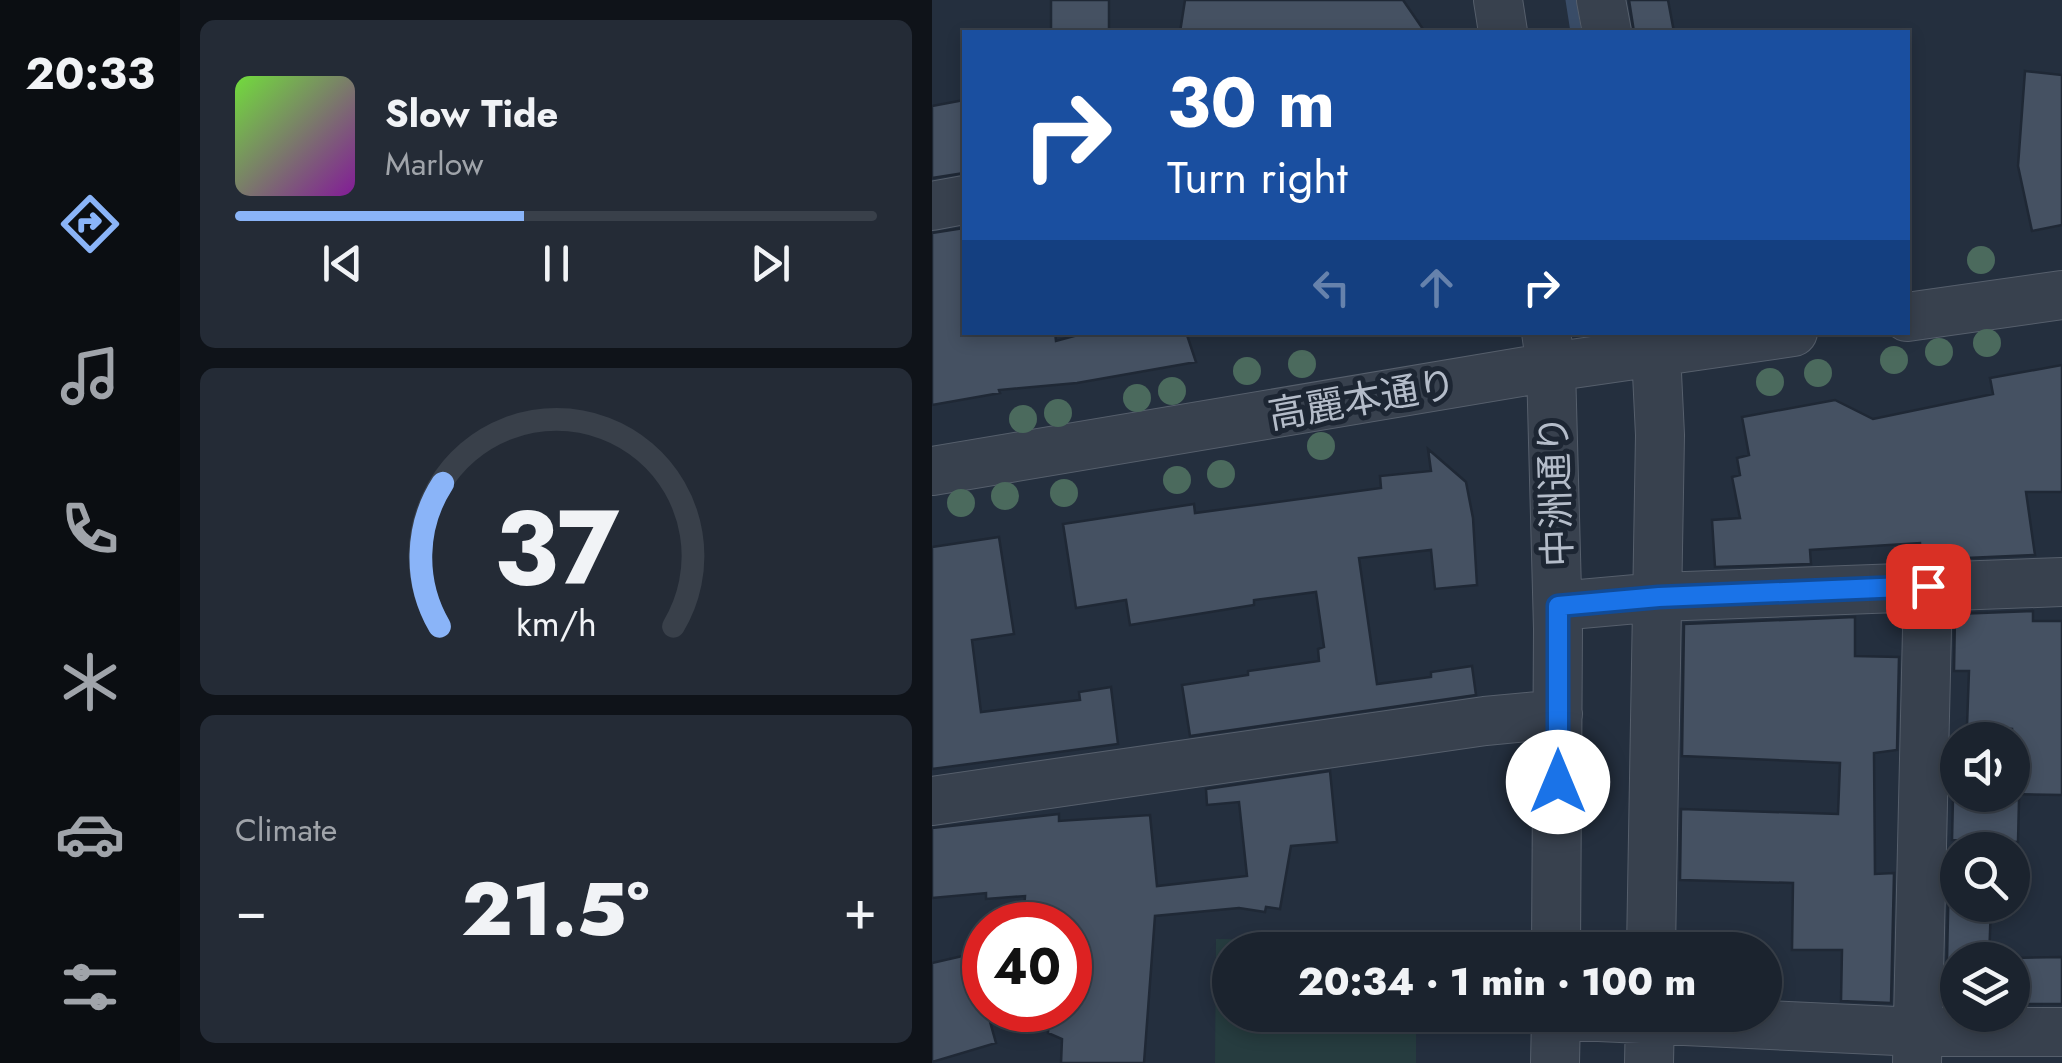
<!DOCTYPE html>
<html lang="en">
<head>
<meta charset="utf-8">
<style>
	:root { --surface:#1b232e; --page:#242b36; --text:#f1f3f6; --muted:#a0a4aa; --line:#39404a; --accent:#8ab4f8 }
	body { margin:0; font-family:Jost,"Noto Sans JP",sans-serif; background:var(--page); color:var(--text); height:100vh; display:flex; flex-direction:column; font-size:38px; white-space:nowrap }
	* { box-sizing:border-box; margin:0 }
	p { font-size:32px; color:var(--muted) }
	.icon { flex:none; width:55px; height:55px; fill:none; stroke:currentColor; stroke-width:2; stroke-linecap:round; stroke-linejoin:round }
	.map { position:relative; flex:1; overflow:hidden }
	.drawer { display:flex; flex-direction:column; gap:20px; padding:20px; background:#0f1319; width:752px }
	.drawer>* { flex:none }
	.top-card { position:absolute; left:30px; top:30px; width:948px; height:305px; border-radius:0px; box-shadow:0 5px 15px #0003,0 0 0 2px var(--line); background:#1a4fa0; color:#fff; overflow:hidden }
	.tools { position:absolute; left:1008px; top:722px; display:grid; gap:20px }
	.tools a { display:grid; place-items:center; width:90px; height:90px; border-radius:50%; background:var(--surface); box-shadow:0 5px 15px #0003,0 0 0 2px var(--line); font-size:50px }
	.speed { position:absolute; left:30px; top:902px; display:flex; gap:20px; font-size:50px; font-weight:700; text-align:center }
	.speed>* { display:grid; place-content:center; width:130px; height:130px; border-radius:50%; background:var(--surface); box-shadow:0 5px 15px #0003,0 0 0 2px var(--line); line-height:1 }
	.speed .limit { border:15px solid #d22; background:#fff; color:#111 }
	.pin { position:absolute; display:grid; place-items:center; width:85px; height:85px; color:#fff; margin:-42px; border-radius:20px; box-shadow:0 5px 15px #0006 }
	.me { position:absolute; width:110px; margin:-55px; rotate:0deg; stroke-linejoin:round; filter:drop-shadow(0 0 8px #0008) }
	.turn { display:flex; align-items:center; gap:35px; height:210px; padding:0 40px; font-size:45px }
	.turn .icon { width:130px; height:130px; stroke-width:2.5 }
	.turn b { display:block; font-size:70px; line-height:85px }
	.lanes { display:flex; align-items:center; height:95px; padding:0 40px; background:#0003; justify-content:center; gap:50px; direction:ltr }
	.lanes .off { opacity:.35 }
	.big { font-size:75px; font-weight:800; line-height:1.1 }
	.drawer .widget { flex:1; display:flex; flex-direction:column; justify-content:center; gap:15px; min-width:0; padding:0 35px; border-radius:15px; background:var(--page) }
	.drawer .dial { align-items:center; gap:0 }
	.dial svg { height:260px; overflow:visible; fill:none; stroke:var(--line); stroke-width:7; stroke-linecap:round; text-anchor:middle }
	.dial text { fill:var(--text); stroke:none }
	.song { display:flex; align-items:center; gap:30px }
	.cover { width:120px; height:120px; border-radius:15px; background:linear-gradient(135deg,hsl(100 70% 55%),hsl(290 70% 35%)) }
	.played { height:10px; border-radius:5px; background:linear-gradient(90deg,var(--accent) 45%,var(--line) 45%) }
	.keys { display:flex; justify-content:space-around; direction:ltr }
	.heat { display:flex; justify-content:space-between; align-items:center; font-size:55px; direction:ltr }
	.trip { position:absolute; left:280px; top:932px; width:570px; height:100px; border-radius:50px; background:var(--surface); box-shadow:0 5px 15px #0003,0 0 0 2px var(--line); font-weight:800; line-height:100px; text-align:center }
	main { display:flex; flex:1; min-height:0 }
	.menu { display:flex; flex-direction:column; width:180px; justify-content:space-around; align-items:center; background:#0b0e12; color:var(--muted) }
	.menu .icon { width:70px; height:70px }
	.menu .on { color:var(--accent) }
	.menu b { font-size:45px; color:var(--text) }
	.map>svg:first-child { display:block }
</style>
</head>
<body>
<main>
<nav class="menu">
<b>20:33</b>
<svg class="icon on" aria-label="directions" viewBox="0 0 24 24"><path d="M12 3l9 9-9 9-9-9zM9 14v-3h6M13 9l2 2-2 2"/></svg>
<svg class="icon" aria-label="music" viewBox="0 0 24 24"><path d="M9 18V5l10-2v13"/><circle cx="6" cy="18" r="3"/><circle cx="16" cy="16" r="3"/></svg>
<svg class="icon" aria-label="phone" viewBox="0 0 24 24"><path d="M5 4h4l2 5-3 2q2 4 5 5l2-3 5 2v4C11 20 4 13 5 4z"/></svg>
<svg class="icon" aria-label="climate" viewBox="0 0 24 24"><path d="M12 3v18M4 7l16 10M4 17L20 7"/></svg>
<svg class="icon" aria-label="car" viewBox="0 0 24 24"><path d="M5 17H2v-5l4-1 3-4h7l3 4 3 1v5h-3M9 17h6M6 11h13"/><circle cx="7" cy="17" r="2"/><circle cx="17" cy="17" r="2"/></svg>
<svg class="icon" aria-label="filters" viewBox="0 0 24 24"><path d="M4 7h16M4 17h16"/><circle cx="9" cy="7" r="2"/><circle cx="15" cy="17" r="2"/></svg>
</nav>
<section class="drawer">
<div class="widget">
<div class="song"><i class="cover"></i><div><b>Slow Tide</b><p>Marlow</p></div></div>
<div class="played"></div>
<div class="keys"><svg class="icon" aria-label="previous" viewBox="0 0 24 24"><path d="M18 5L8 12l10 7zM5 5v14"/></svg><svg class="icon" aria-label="pause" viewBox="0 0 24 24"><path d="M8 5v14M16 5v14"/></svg><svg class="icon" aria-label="next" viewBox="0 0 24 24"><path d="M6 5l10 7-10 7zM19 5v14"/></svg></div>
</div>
<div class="widget dial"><svg viewBox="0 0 100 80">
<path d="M14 69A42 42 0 1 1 86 69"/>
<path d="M14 69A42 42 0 0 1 15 25" stroke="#8ab4f8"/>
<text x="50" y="56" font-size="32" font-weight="700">37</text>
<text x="50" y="72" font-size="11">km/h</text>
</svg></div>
<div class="widget"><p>Climate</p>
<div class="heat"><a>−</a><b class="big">21.5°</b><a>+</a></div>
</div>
</section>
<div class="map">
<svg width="1130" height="1063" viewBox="0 0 1130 1063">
	<rect width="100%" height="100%" fill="#242f3e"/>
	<path fill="#263c3f" d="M284 939 485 942V950H298V1015H484V1063H283Z"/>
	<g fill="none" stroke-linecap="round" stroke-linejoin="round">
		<path stroke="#394c67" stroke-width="11" d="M639 0 644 32"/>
	</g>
	<path fill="#455162" stroke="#1f2835" stroke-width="2.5" d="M119 0H177V32H119Z
		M253 0H471L493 32H248Z
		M697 0H736L742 32H702Z
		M1093 71 1130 75V225L1100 231 1086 166Z
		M32 100V173L0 178V106Z
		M32 228V332H123L124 341 157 332H254L264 362 145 383 67 390 68 393 0 405V233Z
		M1130 365V492H1094L1103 555 989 560 988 543 878 550 879 564 783 567 780 520 808 518 800 477 808 475 805 458 817 455 810 417 903 400 941 419 1061 394 1058 378Z
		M496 449 534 482 541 518 545 585 503 589 499 550 427 558 445 684 499 677V672L540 666 544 695 258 736 250 685 316 675V671L387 661 386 649 392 647 384 592 322 600V605L198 625 194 600 144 608 131 524 262 504 263 513 449 488 448 476 499 471Z
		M67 537 82 634 40 640 49 712 148 700 147 692 179 687 186 744 0 769V547Z
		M1101 611V621H1130V795L1080 794V729L1035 726 1037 671H1022L1023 614Z
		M923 617V656L967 657 965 750 942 753 943 874 962 873 959 1003 909 1001 910 950H860L861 883 748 880 749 809 906 814 908 763 750 756 752 624Z
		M398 771 405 842 359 846 348 909 334 907 333 912 307 908 223 916 212 1063H129L130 1039 116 1033 117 1010H138V925H91L93 896 54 899V893L0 898V828L127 814V821L218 815 225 886 315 876 307 802 275 805 274 789Z
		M1021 798 1087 800 1086 842 1020 840Z
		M1017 872H1025V905H1059L1057 960H1025V1004H1014Z
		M39 954 64 1043 0 1062V963Z
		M1130 957V1004H1080V958Z"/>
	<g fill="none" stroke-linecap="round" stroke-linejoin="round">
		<g stroke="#565f6c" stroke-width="50">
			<path id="minor" d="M566 0 571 32
				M669 0 675 32
				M0 206 32 200
				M975 317 1130 295
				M614 332 619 367 626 629 624 950
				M0 471 619 367 861 332
				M626 606 727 597 1130 582
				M0 801 553 721 626 714
				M719 950 728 435 723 332
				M624 1015 986 1032H1130
				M623 1063 624 1015
				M717 1063 718 1015
				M985 1063 996 586"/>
		</g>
		<use href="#minor" stroke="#38414e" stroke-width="48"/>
	</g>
	<g fill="#4b6a5d">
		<circle cx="1049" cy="260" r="14"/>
		<circle cx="1055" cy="343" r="14"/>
		<circle cx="1007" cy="352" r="14"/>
		<circle cx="962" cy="360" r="14"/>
		<circle cx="370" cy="364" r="14"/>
		<circle cx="315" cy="371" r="14"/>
		<circle cx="886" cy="373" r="14"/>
		<circle cx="838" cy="382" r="14"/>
		<circle cx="240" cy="391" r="14"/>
		<circle cx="205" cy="398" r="14"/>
		<circle cx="126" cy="413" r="14"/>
		<circle cx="91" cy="419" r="14"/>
		<circle cx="389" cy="446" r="14"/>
		<circle cx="289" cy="474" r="14"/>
		<circle cx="245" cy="480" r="14"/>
		<circle cx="132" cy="493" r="14"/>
		<circle cx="73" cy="496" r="14"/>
		<circle cx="29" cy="503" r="14"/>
	</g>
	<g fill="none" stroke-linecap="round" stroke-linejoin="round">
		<g stroke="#114b97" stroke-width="25">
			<path id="route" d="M626 782V606L727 597 996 586"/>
		</g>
		<use href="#route" stroke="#1a73e8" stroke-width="18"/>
	</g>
	<g text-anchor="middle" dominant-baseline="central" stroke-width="10" stroke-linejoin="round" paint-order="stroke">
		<g font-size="38" fill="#b4bcc9" stroke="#1d2633">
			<text transform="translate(430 399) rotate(-10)">高麗本通り</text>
			<text transform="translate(623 491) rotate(-92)">中洲通り</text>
		</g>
	</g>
</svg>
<div class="tools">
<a><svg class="icon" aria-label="sound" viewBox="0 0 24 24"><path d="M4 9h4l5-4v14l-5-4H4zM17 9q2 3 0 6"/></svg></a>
<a><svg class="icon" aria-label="search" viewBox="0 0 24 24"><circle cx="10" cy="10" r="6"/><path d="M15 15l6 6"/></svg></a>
<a><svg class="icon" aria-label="layers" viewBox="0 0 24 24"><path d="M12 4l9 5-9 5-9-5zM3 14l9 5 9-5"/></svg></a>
</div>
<div class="speed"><div class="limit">40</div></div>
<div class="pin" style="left:996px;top:586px;background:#d93025"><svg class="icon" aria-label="arrive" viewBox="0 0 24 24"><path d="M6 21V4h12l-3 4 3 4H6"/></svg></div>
<svg class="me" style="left:626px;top:782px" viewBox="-20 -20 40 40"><circle r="19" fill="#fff"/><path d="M0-13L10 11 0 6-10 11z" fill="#1a73e8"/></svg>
<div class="trip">20:34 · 1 min · 100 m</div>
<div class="top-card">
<div class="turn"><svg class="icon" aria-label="right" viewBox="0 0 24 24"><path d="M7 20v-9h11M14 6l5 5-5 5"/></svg><div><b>30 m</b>Turn right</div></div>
<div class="lanes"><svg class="icon off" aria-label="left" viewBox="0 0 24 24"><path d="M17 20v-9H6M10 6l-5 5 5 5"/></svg><svg class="icon off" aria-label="ahead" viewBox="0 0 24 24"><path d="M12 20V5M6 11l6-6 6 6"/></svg><svg class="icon" aria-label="right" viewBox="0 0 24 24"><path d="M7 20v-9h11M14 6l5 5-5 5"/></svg></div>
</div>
</div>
</main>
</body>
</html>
